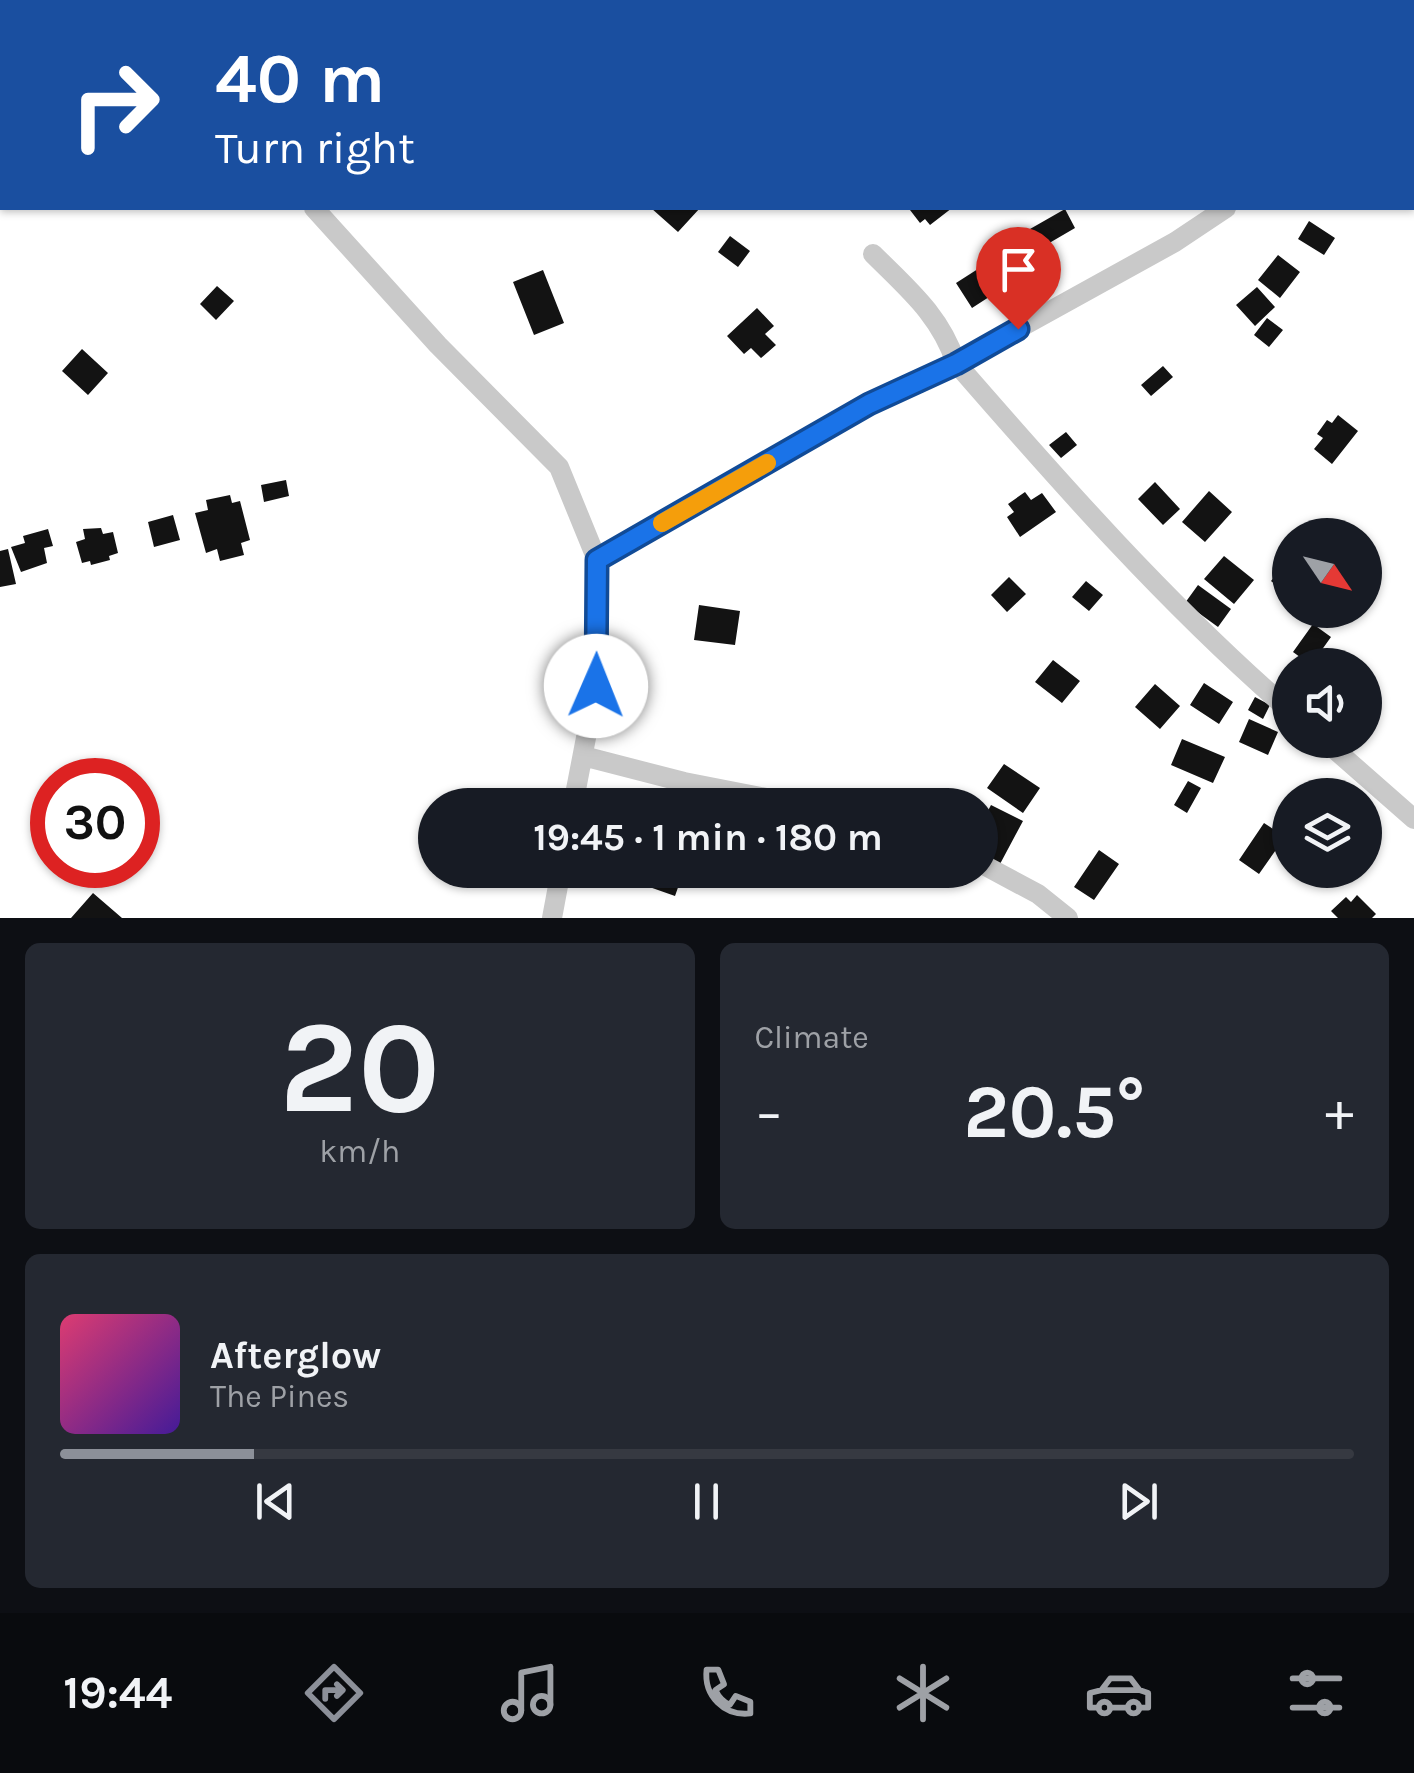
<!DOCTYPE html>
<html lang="en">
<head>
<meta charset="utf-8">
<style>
	:root { --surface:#171b24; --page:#242831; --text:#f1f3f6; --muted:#9ea1a6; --line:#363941; --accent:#8c9099 }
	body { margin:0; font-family:Karla,sans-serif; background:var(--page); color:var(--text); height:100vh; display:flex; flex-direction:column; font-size:38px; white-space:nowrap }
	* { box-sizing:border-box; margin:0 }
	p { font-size:32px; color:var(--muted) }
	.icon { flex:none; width:55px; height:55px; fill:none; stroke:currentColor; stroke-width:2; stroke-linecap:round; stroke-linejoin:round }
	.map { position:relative; height:918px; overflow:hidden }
	.drawer { display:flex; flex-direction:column; gap:25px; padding:25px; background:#0d0f14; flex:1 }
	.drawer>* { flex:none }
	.hud { position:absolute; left:0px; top:0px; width:1415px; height:210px; box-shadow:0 2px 8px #0004; background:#1a4fa0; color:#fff; overflow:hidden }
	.needle { width:65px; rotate:125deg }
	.buttons { position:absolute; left:1272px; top:518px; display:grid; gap:20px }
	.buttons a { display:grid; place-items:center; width:110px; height:110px; border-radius:50%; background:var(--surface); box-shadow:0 2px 8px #0004; font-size:50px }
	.speed { position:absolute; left:30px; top:758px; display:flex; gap:20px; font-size:50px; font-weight:700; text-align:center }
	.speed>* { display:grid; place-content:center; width:130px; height:130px; border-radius:50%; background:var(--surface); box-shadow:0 2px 8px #0004; line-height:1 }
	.speed .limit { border:15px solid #d22; background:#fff; color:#111 }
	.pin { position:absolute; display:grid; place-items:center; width:85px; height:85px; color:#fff; margin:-102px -42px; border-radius:50% 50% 50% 0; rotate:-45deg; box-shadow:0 0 10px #0007 }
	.pin .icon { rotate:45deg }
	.me { position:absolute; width:110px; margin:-55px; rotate:1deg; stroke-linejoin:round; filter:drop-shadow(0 0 8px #0008) }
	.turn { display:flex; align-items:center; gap:35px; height:210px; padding:0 50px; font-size:45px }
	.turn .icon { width:130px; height:130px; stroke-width:2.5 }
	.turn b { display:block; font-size:70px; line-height:85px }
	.big { font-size:75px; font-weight:700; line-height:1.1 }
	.drawer .tile { flex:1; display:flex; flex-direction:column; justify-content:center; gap:15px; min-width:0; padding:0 35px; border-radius:15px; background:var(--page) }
	.drawer .dial { align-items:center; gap:0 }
	.dial b { font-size:130px; line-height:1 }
	.song { display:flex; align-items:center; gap:30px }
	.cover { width:120px; height:120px; border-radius:15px; background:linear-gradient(135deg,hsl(340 70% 55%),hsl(260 70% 35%)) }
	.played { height:10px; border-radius:5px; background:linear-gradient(90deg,var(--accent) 15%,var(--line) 15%) }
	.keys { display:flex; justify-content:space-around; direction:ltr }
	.heat { display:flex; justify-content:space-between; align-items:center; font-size:55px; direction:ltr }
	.drawer .tiles { flex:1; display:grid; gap:25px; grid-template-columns:1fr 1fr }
	.tile:last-child { grid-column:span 2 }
	.trip { position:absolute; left:418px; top:788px; width:580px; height:100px; border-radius:50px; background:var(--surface); box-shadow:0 2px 8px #0004; font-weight:700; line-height:100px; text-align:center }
	.dock { display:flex; height:160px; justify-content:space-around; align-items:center; background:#090b0e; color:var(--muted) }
	.dock .icon { width:70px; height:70px }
	.dock .current { color:var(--accent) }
	.dock b { font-size:45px; color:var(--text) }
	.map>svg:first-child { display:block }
</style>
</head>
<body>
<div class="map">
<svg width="1414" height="918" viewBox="0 0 1414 918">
	<rect width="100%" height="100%" fill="#fff"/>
	<path fill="#131313" d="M651 208H700L678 232Z
		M914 208H952L930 225 925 219 920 223 910 210Z
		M1065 209 1075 228 1027 256 1016 237Z
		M1309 221 1335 238 1324 255 1298 239Z
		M730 236 750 251 738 267 718 252Z
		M1278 255 1300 272 1280 298 1258 280Z
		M981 267 992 284 983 289 989 297 972 308 956 283Z
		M543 270 564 323 534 335 513 282Z
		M217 286 234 301 216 320 200 304Z
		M1257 287 1275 307 1255 326 1236 305Z
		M757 308 774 326 765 334 776 345 761 358 751 348 744 354 727 336Z
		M1267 318 1283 330 1269 347 1254 335Z
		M82 349 108 373 88 395 62 371Z
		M1163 366 1173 377 1151 396 1141 385Z
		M1338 415 1358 431 1332 464 1314 449 1323 438 1317 434 1327 420 1332 423Z
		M1066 432 1077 445 1061 458 1049 445Z
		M286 480 289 496 264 502 261 485Z
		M1155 482 1180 509 1163 525 1138 499Z
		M1209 491 1232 512 1205 542 1182 522Z
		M1025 492 1031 500 1042 493 1056 512 1020 537 1007 517 1014 512 1008 504Z
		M230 495 232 503 240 501 250 540 241 543 244 555 220 561 217 549 206 553 195 513 208 510 206 500Z
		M173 515 180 540 154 547 148 522Z
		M101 528 103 534 113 532 118 553 109 556 110 560 91 565 90 561 82 563 76 542 85 539 83 529Z
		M48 529 53 546 44 548 47 563 21 572 11 547 25 543 23 536Z
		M8 549 16 584 0 587V551Z
		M1224 556 1254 580 1234 604 1204 579Z
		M1290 558V596L1271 581Z
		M1009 577 1026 594 1007 612 991 595Z
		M1086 581 1103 595 1089 611 1072 597Z
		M1198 585 1231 609 1218 627 1185 603Z
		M699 605 740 611 735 645 694 640Z
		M1313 624 1331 637 1311 665 1293 652Z
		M1053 660 1080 681 1062 703 1035 682Z
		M1204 683 1233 702 1219 724 1190 705Z
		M1155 684 1180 706 1160 729 1135 707Z
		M1255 697 1270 705 1263 719 1248 710Z
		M1249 719 1278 732 1268 755 1239 742Z
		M1182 739 1225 757 1213 783 1171 765Z
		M1004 764 1040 788 1023 813 987 788Z
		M1188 781 1201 788 1187 813 1174 805Z
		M991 805 1023 821 1000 864 980 854V826Z
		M1264 823 1285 837 1259 874 1239 860Z
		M1099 850 1119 864 1094 900 1074 887Z
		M624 870H669L682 876 675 896 621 877Z
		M93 893 122 918H71Z
		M1357 895 1376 914 1372 918H1338L1331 911 1346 897 1351 902Z"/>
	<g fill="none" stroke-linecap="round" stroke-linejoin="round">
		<path stroke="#c9c9c9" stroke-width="20" d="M341 2 343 0
			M1412 86 1414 85
			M314 208 438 345 559 467 597 560 596 686 573 805
			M873 254C908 289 940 315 956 363 1062 485 1168 605 1290 711
			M597 560 869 405 956 363 1175 242 1226 208
			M1324 740 1414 819
			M583 756 684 782 802 805
			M980 863 1038 894 1068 918
			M552 918 561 870"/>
	</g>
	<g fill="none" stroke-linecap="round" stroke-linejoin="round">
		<g stroke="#114b97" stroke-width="25">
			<path id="route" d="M596 686 597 560 869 404 956 364 1018 329"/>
		</g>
		<use href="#route" stroke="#1a73e8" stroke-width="18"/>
		<path stroke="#f59e0b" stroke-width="18" d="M662 523 767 463"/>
	</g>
</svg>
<div class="buttons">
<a><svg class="needle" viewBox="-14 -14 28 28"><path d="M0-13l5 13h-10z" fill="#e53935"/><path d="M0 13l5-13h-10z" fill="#9ea1a6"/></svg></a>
<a><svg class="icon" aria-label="sound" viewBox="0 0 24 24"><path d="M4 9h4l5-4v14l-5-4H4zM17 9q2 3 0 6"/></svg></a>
<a><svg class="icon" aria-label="layers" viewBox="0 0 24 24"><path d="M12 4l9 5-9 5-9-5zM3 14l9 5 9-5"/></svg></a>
</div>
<div class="speed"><div class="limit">30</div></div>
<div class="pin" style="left:1018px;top:329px;background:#d93025"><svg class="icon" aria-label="arrive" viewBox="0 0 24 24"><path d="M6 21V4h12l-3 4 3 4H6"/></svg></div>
<svg class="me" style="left:596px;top:686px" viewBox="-20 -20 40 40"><circle r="19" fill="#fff"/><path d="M0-13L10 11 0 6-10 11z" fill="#1a73e8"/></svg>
<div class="trip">19:45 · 1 min · 180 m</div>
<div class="hud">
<div class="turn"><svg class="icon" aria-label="right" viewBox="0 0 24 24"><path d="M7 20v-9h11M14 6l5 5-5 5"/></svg><div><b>40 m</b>Turn right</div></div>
</div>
</div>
<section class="drawer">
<div class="tiles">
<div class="tile dial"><b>20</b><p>km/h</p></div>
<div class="tile"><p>Climate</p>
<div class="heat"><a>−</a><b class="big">20.5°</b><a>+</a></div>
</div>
<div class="tile">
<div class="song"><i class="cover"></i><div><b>Afterglow</b><p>The Pines</p></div></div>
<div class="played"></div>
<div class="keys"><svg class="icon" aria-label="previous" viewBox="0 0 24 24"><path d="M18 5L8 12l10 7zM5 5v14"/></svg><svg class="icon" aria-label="pause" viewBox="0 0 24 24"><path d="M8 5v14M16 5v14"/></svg><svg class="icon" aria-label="next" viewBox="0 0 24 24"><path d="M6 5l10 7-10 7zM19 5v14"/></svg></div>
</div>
</div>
</section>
<nav class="dock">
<b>19:44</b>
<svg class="icon current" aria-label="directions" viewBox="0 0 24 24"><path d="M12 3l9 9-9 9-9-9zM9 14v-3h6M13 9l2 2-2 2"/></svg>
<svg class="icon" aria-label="music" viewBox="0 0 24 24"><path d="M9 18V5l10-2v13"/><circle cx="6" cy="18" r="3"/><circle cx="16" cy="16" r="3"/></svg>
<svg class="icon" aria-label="phone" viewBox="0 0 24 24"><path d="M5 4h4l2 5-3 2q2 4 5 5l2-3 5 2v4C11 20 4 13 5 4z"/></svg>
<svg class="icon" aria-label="climate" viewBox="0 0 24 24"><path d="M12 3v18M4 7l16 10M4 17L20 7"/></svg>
<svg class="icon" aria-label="car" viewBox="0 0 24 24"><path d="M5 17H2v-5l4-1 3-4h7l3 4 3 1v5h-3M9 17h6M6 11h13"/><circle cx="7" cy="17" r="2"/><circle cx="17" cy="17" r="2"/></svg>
<svg class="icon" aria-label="filters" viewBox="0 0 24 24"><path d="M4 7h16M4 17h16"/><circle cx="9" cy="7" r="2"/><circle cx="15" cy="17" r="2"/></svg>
</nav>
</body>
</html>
